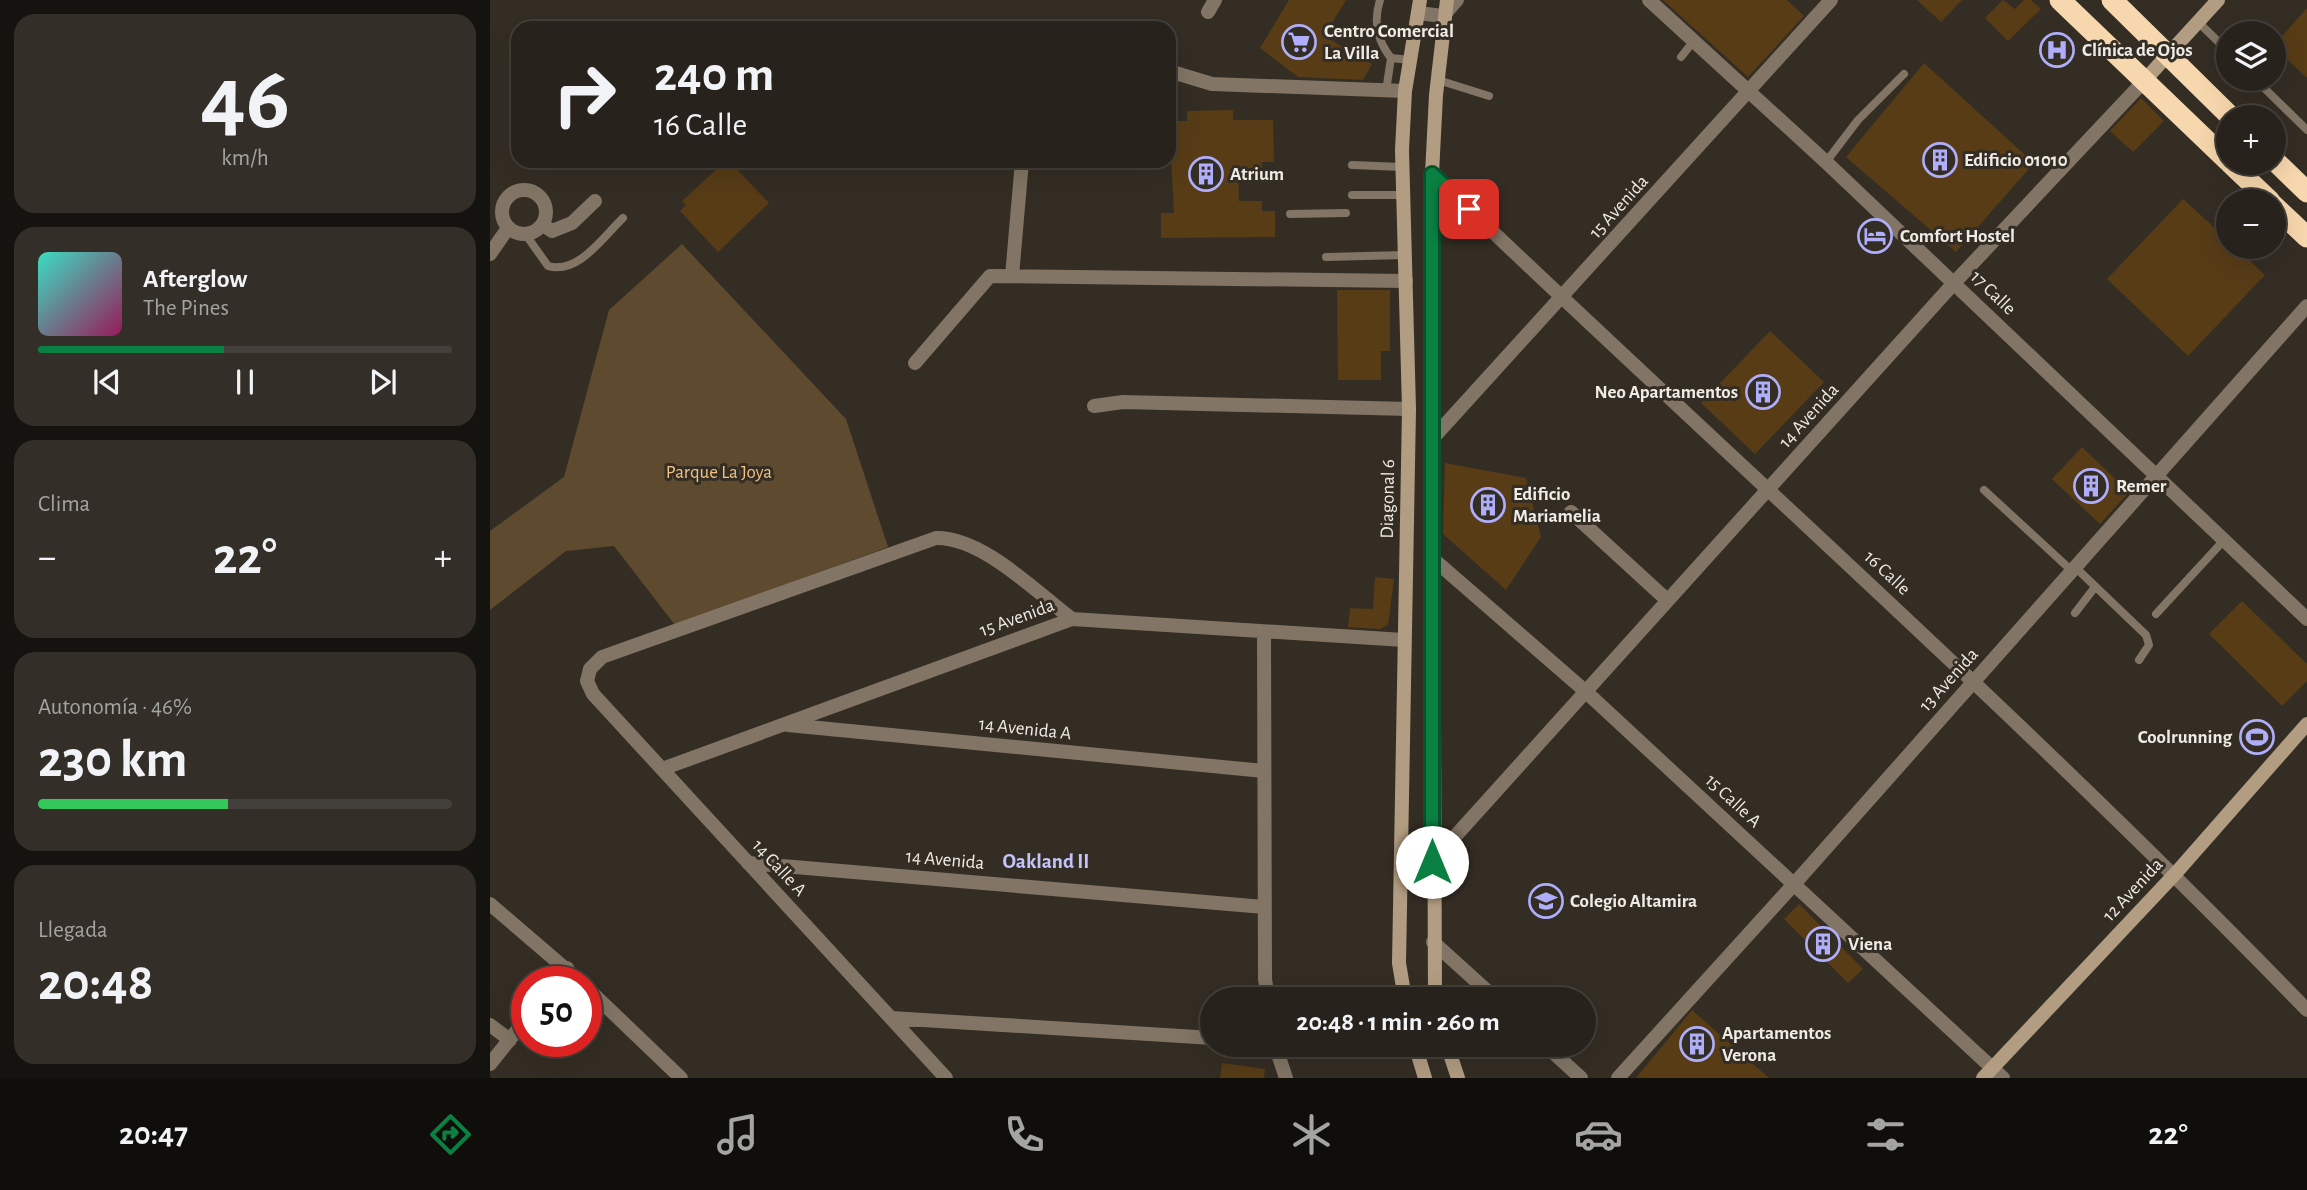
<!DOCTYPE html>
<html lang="es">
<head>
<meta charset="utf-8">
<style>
	:root { --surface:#27221b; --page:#332f28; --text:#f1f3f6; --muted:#a4a4a3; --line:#433f3a; --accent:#0b8043 }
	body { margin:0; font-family:"Alegreya Sans",sans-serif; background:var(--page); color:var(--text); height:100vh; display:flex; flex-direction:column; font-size:26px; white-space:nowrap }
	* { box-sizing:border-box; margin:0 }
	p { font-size:23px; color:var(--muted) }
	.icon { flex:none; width:38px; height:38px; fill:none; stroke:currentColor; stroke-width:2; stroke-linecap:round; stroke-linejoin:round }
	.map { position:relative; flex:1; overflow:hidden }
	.drawer { display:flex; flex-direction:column; gap:14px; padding:14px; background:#15130f; width:490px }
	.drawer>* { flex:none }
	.guide { position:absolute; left:21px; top:21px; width:665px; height:147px; border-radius:21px; box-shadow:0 7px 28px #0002,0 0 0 2px var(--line); background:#27221b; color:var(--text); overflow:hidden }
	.tools { position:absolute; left:1726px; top:21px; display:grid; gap:14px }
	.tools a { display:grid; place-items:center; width:70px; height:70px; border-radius:50%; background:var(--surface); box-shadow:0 7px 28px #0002,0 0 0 2px var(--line); font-size:35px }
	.speed { position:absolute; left:21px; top:966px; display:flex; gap:14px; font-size:35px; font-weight:700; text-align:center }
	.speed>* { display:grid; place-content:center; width:91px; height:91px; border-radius:50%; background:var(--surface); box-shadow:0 7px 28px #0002,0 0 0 2px var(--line); line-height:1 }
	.speed .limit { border:10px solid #d22; background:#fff; color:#111 }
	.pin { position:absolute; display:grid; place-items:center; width:60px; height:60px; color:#fff; margin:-30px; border-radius:14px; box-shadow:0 4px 10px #0006 }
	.me { position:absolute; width:77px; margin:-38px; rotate:0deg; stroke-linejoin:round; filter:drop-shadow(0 0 5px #0008) }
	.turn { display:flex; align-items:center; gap:24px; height:147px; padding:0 28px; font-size:32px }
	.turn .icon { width:91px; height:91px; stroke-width:2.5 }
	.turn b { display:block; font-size:49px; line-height:60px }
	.big { font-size:52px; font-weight:700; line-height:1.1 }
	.drawer .widget { flex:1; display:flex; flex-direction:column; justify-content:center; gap:10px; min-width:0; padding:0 24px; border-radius:21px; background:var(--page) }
	.drawer .dial { align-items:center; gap:0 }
	.dial b { font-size:91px; line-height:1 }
	.song { display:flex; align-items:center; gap:21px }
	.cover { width:84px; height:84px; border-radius:10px; background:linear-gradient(135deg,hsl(170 70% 55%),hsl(330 70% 35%)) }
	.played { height:7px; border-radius:4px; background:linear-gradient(90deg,var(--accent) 45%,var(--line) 45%) }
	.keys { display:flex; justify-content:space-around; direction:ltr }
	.heat { display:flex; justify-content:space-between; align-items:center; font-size:38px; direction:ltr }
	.charge { height:10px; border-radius:5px; background:linear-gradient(90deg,#34c759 46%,var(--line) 0) }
	.trip { position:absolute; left:710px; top:987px; width:396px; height:70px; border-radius:35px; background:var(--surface); box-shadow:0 7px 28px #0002,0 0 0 2px var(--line); font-weight:700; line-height:70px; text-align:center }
	.dock { display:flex; height:112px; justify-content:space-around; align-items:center; background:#100e0b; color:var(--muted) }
	.dock .icon { width:49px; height:49px }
	.dock .selected { color:var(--accent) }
	.dock b { font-size:32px; color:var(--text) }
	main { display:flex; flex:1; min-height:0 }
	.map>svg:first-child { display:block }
</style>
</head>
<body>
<main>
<section class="drawer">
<div class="widget dial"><b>46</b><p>km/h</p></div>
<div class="widget">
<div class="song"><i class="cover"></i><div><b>Afterglow</b><p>The Pines</p></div></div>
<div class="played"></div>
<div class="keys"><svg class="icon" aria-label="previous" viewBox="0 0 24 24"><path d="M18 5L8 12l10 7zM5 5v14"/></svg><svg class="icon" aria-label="pause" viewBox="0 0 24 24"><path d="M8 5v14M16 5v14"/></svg><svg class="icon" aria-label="next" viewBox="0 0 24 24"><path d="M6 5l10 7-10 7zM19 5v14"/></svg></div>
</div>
<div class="widget"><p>Clima</p>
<div class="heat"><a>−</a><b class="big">22°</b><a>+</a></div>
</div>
<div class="widget"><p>Autonomía · 46%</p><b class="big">230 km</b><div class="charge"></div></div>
<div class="widget"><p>Llegada</p><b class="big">20:48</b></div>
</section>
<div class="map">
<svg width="1817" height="1078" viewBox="0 0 1817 1078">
	<rect width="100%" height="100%" fill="#342d24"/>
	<path fill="#5e4a2f" d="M192 244 356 419 398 547 185 625 124 546 76 551 0 610V531L74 477 119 310Z"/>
	<path fill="#573c16" d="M799 0H856L834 36 882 64 873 80 808 77 770 48Z
		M1173 0H1297L1314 16 1258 77Z
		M1427 0H1472L1451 22Z
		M1513 0 1525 9 1534 0H1541L1551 9 1518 41 1495 18Z
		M1817 8V78L1783 46Z
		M1434 63 1544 163 1466 252 1356 157Z
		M1651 98 1674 121 1643 152 1620 131Z
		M743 110V120H783L784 162H772V172H748L749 201H772V211H785V237L671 238V213H684L679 121H697V111Z
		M241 163 279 203 228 252 190 211 196 205 192 201 231 165 234 169Z
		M1693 199 1738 240V247H1745L1775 275 1698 356 1617 279Z
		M847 290H900V351H891V380H848Z
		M1280 331 1334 382 1265 454 1211 403Z
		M1592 447 1639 492 1610 524 1562 479Z
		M955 463 1036 478 1051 537 1016 590 953 534Z
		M885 577 904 579 898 625 890 629 858 627 860 608 883 609Z
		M1752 601 1817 664V681L1792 706 1719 634Z
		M1309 904 1373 969 1358 983 1294 919Z
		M1202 1010 1279 1078H1146Z
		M732 1063 775 1069 774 1078H730Z"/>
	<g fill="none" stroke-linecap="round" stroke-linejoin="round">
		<path stroke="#827565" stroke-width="8" d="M890 0C883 22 887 40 901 58L920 60
			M1708 22 1738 51
			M1191 57 1203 42
			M1765 79 1817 130
			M948 80 999 96
			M896 91 901 58
			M1336 162 1368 120 1414 74
			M862 165 912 167
			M862 195H912
			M800 214 856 213
			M36 235 58 266C88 275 113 237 133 218
			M836 257 915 255
			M1494 490 1582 571
			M1585 567 1656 635 1659 645 1649 660
			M1585 613 1605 587
			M1666 614 1736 538"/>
		<path stroke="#827565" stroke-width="14" d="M1159 0 1336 162 1817 619
			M718 12 725 0
			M928 13 953 16 967 0
			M679 71 722 84 915 91
			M942 174C1233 453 1536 720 1817 1010
			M12 212a22 22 0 1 1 44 0a22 22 0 1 1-44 0Z
			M53 225 62 231 82 223 105 201
			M0 254 18 228
			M522 276 532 161
			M425 363 500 276 916 281
			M604 406 633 402 919 409
			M943 438 1341 0
			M1081 512 1177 600
			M942 558 1094 690 1513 1078
			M774 632 775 979 778 999
			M298 725 774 771
			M172 769 582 619 914 640
			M942 862 1464 283 1654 81
			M258 863 774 907
			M0 904 91 982
			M943 942 1006 999
			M66 982 77 968
			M96 987 191 1078
			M401 1018 723 1038
			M0 1025 20 1040
			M785 1045 796 1078
			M1055 1045 1091 1078
			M0 1064 37 1018
			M456 1078 103 694 97 681 100 669 112 657 446 538C492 537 545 591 582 619
			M1128 1078 1305 883 1817 306"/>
		<path stroke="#b29d82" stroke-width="14" d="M1654 81 1728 0
			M915 999 909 963 919 409 912 150 915 91 930 0
			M945 999 942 174 946 95 957 0
			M925 1045 935 1078
			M957 1045 968 1078
			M1493 1078 1685 874 1817 724"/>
		<path stroke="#f7d7ad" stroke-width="21" d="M1570 0 1738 161
			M1622 0 1741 117
			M1783 159 1817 192
			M1740 163 1780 201
			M1783 205 1817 237"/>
	</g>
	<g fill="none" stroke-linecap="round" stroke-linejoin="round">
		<g stroke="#07532c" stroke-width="18">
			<path id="route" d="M942 862V174L979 209"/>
		</g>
		<use href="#route" stroke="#0b8043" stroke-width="12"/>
	</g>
	<defs>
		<g id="supermarket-ring" transform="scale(1.75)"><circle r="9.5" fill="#342d24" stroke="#aeaefa" stroke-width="1.5"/><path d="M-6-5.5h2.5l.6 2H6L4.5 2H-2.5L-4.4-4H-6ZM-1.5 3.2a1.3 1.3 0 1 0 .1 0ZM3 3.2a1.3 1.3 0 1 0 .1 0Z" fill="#aeaefa"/></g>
		<g id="hospital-ring" transform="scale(1.75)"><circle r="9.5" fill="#342d24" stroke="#aeaefa" stroke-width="1.5"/><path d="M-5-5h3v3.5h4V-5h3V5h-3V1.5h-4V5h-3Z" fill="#aeaefa"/></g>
		<g id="building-ring" transform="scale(1.75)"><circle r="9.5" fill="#342d24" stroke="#aeaefa" stroke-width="1.5"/><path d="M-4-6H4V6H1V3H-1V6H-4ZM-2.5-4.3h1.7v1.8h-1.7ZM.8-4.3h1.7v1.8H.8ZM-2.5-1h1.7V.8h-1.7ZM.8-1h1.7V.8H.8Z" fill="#aeaefa"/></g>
		<g id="hotel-ring" transform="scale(1.75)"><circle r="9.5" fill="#342d24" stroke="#aeaefa" stroke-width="1.5"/><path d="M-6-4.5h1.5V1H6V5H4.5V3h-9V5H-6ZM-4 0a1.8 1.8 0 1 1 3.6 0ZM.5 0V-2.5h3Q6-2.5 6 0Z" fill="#aeaefa"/></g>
		<g id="stadium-ring" transform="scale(1.75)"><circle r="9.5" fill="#342d24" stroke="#aeaefa" stroke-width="1.5"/><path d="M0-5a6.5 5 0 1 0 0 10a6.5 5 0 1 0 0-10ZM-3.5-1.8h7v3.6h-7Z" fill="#aeaefa"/></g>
		<g id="school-ring" transform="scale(1.75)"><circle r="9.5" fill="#342d24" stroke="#aeaefa" stroke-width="1.5"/><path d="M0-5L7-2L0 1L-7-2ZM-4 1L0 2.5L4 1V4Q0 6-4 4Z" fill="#aeaefa"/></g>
	</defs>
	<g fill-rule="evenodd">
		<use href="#supermarket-ring" x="809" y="42"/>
		<use href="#hospital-ring" x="1567" y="50"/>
		<use href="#building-ring" x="1450" y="160"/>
		<use href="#building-ring" x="716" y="174"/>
		<use href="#hotel-ring" x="1385" y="236"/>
		<use href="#building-ring" x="1273" y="392"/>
		<use href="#building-ring" x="1601" y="486"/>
		<use href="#building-ring" x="998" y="505"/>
		<use href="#stadium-ring" x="1767" y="737"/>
		<use href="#school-ring" x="1056" y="901"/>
		<use href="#building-ring" x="1333" y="944"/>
		<use href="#building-ring" x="1207" y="1044"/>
	</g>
	<g text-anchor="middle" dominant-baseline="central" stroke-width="6" stroke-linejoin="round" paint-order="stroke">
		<g font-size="19" font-weight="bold" fill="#efebe5" stroke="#342d24" text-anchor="start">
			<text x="834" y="31">Centro Comercial<tspan x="834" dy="22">La Villa</tspan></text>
			<text x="1592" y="50">Clínica de Ojos</text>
			<text x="1474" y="160">Edificio 01010</text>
			<text x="740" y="174">Atrium</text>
			<text x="1410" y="236">Comfort Hostel</text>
			<text x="1248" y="392" text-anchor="end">Neo Apartamentos</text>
			<text x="1626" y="486">Remer</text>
			<text x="1023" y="494">Edificio<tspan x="1023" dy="22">Mariamelia</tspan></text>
			<text x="1742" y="737" text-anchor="end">Coolrunning</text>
			<text x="1080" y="901">Colegio Altamira</text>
			<text x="1358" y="944">Viena</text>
			<text x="1232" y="1033">Apartamentos<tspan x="1232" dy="22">Verona</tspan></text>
		</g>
		<g font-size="19" fill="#efebe5" stroke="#342d24">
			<text transform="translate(1129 207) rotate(-48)">15 Avenida</text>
			<text transform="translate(1503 293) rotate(44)">17 Calle</text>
			<text transform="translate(1319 416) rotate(-48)">14 Avenida</text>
			<text transform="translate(898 499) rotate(-89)">Diagonal 6</text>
			<text transform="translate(1397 573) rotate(43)">16 Calle</text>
			<text transform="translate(527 618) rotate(-20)">15 Avenida</text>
			<text transform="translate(1459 680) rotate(-48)">13 Avenida</text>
			<text transform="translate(535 729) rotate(6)">14 Avenida A</text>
			<text transform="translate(1243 801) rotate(43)">15 Calle A</text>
			<text transform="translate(455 860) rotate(5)">14 Avenida</text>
			<text transform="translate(289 868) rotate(47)">14 Calle A</text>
			<text transform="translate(1643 890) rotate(-47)">12 Avenida</text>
		</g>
		<g font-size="19" fill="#f1c284" stroke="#342d24">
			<text x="229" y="472">Parque La Joya</text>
		</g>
		<g font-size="21" font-weight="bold" fill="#c2c3fc" stroke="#342d24">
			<text x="556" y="861">Oakland II</text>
		</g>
	</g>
</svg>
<div class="tools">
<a><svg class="icon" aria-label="layers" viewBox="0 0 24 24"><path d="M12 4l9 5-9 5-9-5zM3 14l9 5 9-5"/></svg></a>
<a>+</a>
<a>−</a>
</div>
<div class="speed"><div class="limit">50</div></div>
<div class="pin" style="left:979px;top:209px;background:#d93025"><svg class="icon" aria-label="arrive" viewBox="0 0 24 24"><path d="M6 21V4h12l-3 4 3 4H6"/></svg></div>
<svg class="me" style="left:942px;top:862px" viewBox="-20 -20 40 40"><circle r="19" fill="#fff"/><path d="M0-13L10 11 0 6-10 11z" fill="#0b8043"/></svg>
<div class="trip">20:48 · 1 min · 260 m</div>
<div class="guide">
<div class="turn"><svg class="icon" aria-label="right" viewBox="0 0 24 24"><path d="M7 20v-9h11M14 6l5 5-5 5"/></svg><div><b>240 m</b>16 Calle</div></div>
</div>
</div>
</main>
<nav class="dock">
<b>20:47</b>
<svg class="icon selected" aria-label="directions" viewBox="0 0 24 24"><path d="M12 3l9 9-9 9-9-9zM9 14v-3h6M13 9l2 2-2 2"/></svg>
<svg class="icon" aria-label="music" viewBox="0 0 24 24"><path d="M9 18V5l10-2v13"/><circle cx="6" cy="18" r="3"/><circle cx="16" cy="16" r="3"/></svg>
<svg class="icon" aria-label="phone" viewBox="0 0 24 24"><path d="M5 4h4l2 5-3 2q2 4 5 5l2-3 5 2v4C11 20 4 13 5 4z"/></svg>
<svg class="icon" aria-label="climate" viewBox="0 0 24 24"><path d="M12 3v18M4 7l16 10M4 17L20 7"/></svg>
<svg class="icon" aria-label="car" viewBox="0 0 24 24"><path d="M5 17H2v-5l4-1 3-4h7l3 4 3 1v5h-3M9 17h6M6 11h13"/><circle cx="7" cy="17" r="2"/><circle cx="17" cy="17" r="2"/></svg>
<svg class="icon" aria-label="filters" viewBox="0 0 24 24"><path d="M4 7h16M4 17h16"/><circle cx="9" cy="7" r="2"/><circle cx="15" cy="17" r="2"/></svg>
<b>22°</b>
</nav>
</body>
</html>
